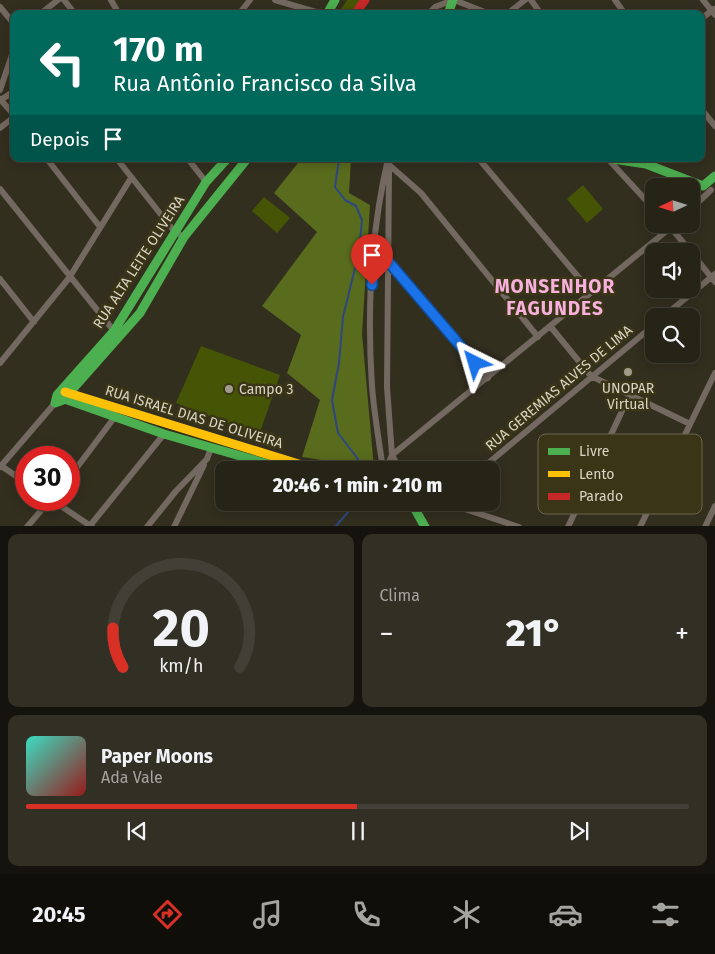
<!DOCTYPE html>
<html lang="pt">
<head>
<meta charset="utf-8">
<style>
	:root { --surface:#262317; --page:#322f24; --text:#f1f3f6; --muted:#a4a4a1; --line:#424036; --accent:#d93025 }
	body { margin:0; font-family:"Fira Sans",sans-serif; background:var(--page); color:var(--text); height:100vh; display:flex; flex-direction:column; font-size:19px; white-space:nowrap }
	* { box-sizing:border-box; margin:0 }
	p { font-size:16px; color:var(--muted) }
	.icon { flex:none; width:28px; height:28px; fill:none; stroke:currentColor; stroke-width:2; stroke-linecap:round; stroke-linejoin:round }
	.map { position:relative; height:526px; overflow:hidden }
	.sheet { display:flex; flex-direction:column; gap:8px; padding:8px; background:#15130d; flex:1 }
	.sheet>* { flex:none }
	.banner { position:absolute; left:10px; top:10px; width:695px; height:152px; border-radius:10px; box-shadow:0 2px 12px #0003,0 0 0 1px var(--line); background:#00695c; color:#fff; overflow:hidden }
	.needle { width:32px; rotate:266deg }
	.fabs { position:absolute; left:645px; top:178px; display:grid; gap:10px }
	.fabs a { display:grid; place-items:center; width:55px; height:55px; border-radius:10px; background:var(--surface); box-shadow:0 2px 12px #0003,0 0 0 1px var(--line); font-size:25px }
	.speed { position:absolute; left:15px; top:446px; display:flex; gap:10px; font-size:25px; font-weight:700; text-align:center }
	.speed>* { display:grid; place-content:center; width:65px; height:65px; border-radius:50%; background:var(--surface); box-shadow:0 2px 12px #0003,0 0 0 1px var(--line); line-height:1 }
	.speed .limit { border:8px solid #d22; background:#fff; color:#111 }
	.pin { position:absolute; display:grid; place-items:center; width:42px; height:42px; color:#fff; margin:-51px -21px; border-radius:50% 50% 50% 0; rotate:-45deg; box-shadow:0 0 5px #0007 }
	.pin .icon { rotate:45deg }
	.me { position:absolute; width:55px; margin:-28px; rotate:320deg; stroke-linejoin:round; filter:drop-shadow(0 0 4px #0008) }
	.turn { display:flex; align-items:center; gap:18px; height:105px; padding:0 20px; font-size:22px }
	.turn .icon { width:65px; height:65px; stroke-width:2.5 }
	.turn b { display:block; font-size:35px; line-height:42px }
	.then { display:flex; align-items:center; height:48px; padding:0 20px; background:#0003; gap:10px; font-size:19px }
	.big { font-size:38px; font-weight:800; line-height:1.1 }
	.sheet .widget { flex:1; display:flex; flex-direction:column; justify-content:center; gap:8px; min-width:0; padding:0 18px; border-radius:10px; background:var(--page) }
	.sheet .dial { align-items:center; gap:0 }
	.dial svg { height:130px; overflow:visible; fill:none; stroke:var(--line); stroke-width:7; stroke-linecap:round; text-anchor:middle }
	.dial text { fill:var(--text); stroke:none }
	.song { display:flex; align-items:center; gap:15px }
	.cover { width:60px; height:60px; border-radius:8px; background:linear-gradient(135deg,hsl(170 70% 55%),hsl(0 70% 35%)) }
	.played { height:5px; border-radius:2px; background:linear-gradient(90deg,var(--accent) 50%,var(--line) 50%) }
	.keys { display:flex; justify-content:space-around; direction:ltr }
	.heat { display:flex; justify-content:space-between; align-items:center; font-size:28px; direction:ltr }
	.sheet .tiles { flex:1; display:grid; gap:8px; grid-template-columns:1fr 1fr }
	.widget:last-child { grid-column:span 2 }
	.trip { position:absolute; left:215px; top:461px; width:285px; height:50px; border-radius:10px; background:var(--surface); box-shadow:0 2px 12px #0003,0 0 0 1px var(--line); font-weight:800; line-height:50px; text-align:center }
	.tab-bar { display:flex; height:80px; justify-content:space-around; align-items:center; background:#0f0e09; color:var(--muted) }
	.tab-bar .icon { width:35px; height:35px }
	.tab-bar .selected { color:var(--accent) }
	.tab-bar b { font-size:22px; color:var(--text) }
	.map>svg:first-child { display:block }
</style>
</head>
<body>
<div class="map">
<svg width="715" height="527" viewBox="0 0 715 527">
	<rect width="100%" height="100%" fill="#332f1f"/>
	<path fill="#465505" d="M347 0H363L353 14 339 12Z
		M583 185 603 209 587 223 567 199Z
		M264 197 290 218 277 233 252 211Z
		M201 346 280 375 259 435 176 403Z"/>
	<path fill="#596b1d" d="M294 159H351L349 193 370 205 362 334 374 468 302 457 320 400 287 373 301 335 262 306 317 232 274 193 298 163Z"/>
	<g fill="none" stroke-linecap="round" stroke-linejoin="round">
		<path stroke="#2d4881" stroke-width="2" d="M339 159 335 187 345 200 356 206 362 220 359 252 343 317 339 363 332 400 338 433 358 459 348 469
			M335 527 349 511 344 502"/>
		<path stroke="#736960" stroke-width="6" d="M64 0 75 14
			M111 0 119 14
			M275 0 323 14
			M454 0 490 14
			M531 0 541 14
			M615 0 625 14
			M703 0 715 15
			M0 7 14 24
			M40 14 58 0
			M239 14 250 0
			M428 14 435 7 453 0
			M507 14 525 0
			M701 19 714 9
			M0 90 14 49
			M0 99 14 115
			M1 100 14 91
			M701 109 715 126
			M0 128 14 117
			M47 159 100 227
			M117 159 174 231 184 237
			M188 159 206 182
			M479 159 591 292
			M608 159 654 209
			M387 163 421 193 538 337
			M389 172 387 387 392 455 400 470
			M0 189 114 331
			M691 209 711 190
			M668 224 690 251
			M375 246 488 378
			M691 252 715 282
			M0 279 34 322
			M664 316 715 274
			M550 326 591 376 690 424
			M0 363 69 278 131 178
			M0 465 26 483
			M0 467 55 403
			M387 467 392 455 675 224
			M383 469C379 441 374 413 372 386 367 311 371 232 388 159
			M480 470 654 325
			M69 478 114 418
			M52 500 92 527
			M444 502 519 527
			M27 527 50 500
			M89 527 164 434
			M147 527 176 491 207 459 211 448
			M174 527 204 465
			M568 527 629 396
			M640 527 715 373
			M705 527 715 506"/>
		<path stroke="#4caf50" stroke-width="9" d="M327 14 335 0
			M448 14 453 0
			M613 159 646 164 703 186 715 176
			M59 397 164 434 289 470
			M55 403 63 400 140 313 184 237 247 159
			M55 403 57 395 114 331 206 182 227 159
			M382 470 387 467 397 470
			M411 502 425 527"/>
		<path stroke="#ffc107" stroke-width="9" d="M65 392 318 470"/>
		<path stroke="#c62828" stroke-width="9" d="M355 14 365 0"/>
	</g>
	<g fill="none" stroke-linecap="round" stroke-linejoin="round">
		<g stroke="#114b97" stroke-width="12">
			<path id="route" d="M372 285 375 246 475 363"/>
		</g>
		<use href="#route" stroke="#1a73e8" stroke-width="9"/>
	</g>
	<g fill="#9e9b8a" stroke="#3b3517" stroke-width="2">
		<circle cx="628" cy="372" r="5"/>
		<circle cx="229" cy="389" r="5"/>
	</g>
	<g text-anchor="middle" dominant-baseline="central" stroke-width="5" stroke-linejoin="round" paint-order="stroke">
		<g font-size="14" fill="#d8d5c4" stroke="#3b3517">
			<text transform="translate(139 262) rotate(-57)">RUA ALTA LEITE OLIVEIRA</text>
			<text transform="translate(559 388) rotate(-40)">RUA GEREMIAS ALVES DE LIMA</text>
			<text transform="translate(194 417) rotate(17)">RUA ISRAEL DIAS DE OLIVEIRA</text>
		</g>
		<g font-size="14" fill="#d8d5c4" stroke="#3b3517">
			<text x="628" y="388">UNOPAR<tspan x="628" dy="16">Virtual</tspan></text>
			<text x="239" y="389" text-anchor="start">Campo 3</text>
		</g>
		<g font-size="19" font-weight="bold" letter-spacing="1" fill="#f8b0dc" stroke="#3b3517">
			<text x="555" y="286">MONSENHOR<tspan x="555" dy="22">FAGUNDES</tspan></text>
		</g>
	</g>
	<rect x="538" y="434" width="164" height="80" rx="8" fill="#3b3517" stroke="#6a654b" stroke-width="1"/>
	<rect x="548" y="448" width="22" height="7" fill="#4caf50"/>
	<rect x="548" y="471" width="22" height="6" fill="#ffc107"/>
	<rect x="548" y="493" width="22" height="7" fill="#c62828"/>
	<g font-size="14" fill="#d8d5c4">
		<text x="579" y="456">Livre</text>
		<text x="579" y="479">Lento</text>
		<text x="579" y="501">Parado</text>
	</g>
</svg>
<div class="fabs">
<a><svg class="needle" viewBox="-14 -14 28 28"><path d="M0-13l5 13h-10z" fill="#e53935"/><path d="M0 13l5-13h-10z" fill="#a4a4a1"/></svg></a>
<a><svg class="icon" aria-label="sound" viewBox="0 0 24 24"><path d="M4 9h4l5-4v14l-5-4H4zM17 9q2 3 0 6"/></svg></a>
<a><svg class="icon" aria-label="search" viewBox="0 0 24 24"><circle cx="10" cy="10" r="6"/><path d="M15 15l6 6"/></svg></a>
</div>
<div class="speed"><div class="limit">30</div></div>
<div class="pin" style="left:372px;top:285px;background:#d93025"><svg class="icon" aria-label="arrive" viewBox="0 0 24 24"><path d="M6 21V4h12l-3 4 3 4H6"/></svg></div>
<svg class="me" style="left:475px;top:363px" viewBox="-20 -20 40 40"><path d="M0-17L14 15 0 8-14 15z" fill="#1a73e8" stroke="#fff" stroke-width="4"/></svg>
<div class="trip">20:46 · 1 min · 210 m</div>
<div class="banner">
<div class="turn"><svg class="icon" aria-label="left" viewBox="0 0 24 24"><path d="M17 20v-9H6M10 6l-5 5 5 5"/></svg><div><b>170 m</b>Rua Antônio Francisco da Silva</div></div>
<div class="then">Depois<svg class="icon" aria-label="arrive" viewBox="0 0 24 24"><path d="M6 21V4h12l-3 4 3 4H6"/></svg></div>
</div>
</div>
<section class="sheet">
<div class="tiles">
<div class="widget dial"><svg viewBox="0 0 100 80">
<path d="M14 69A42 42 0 1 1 86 69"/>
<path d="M14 69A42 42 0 0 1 8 45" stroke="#d93025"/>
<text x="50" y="56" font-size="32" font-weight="700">20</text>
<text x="50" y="72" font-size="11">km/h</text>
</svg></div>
<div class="widget"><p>Clima</p>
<div class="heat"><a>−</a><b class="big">21°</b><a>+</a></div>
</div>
<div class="widget">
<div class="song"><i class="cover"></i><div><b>Paper Moons</b><p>Ada Vale</p></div></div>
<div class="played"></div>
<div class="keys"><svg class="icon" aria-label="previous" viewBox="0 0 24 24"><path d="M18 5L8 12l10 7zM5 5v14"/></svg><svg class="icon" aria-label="pause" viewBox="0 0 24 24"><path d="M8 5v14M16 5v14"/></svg><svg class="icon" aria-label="next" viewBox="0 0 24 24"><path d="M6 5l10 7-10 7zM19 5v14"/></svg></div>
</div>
</div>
</section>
<nav class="tab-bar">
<b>20:45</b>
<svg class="icon selected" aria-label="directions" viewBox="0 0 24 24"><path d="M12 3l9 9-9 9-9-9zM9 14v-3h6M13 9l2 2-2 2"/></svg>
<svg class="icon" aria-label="music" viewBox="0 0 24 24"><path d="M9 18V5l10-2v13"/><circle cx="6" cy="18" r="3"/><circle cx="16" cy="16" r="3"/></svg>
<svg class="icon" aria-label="phone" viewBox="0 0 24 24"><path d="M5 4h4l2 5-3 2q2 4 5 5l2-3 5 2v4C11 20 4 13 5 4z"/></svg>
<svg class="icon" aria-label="climate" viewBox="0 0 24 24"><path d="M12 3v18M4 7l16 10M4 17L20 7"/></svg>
<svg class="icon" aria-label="car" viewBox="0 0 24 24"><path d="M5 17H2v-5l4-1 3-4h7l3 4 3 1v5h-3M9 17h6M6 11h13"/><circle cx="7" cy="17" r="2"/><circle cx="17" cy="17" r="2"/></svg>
<svg class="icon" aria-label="filters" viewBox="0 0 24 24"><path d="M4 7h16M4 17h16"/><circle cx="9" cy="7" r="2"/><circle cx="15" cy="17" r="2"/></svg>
</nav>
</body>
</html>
